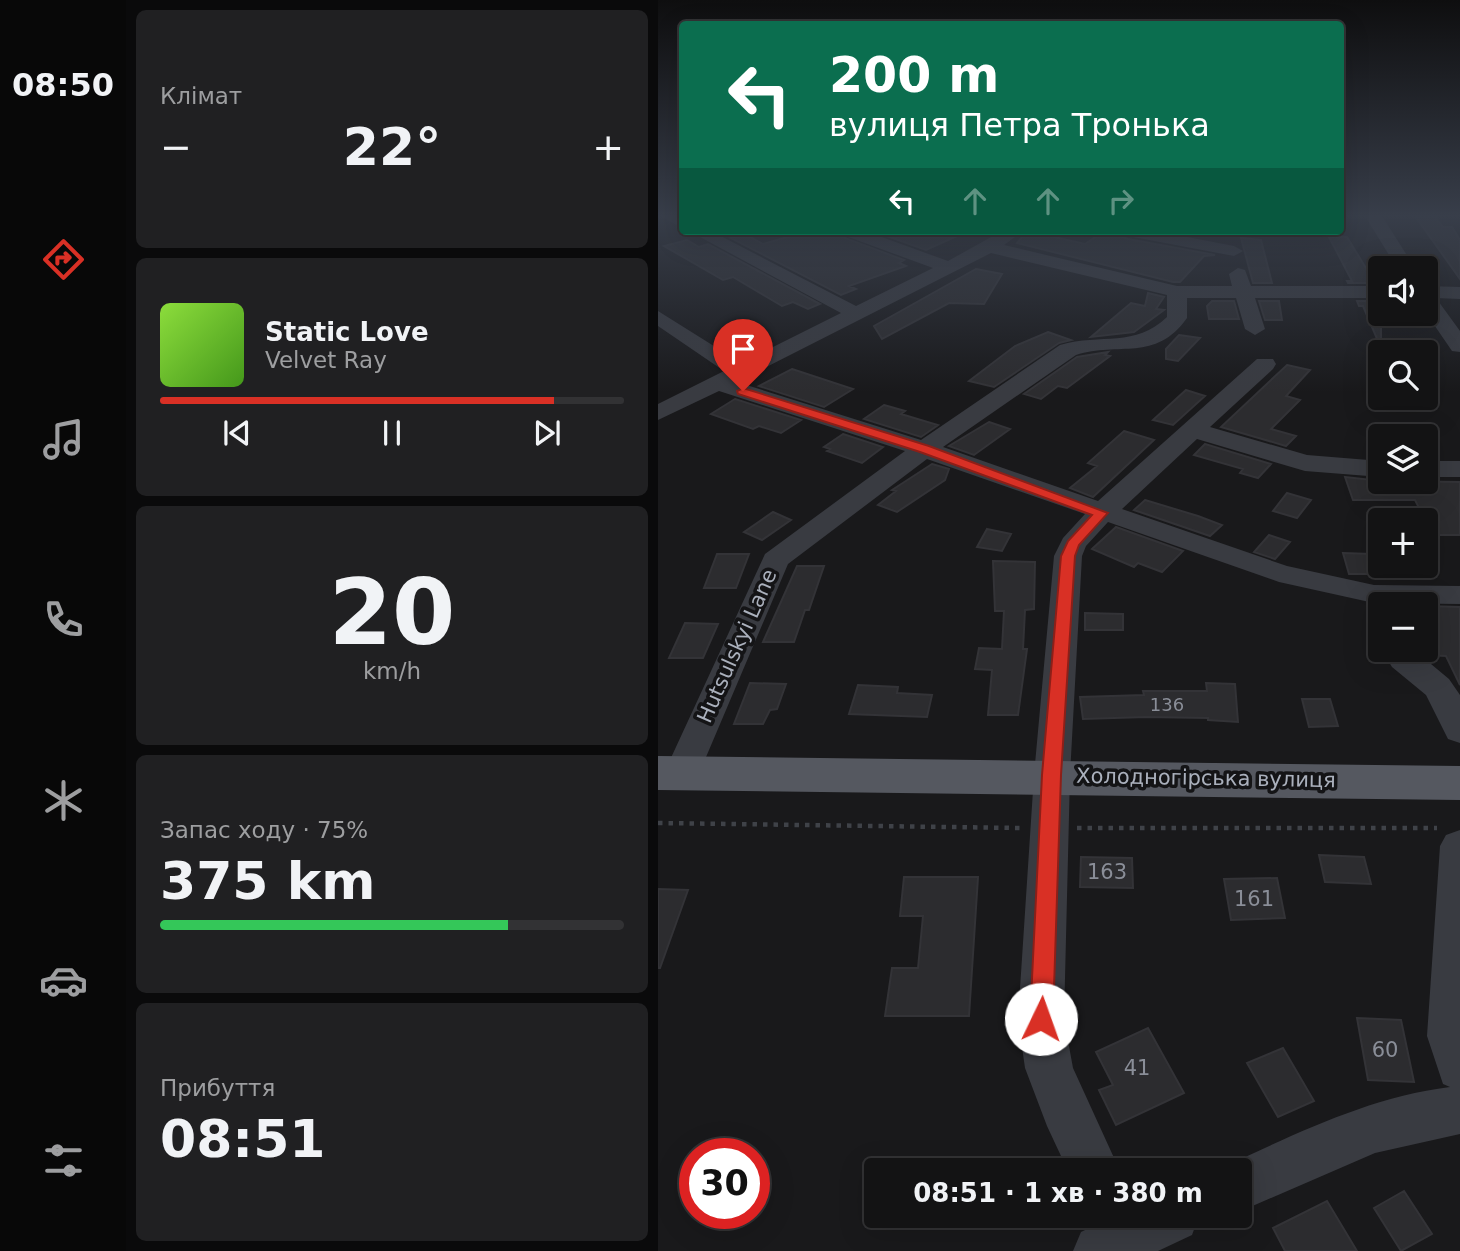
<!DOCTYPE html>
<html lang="uk">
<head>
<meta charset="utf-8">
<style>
	:root { --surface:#131314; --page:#202022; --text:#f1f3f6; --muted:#9d9ea0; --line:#323234; --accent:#d93025 }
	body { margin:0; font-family:"DejaVu Sans",sans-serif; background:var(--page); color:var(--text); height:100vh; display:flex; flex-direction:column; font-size:26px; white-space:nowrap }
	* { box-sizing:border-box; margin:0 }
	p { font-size:23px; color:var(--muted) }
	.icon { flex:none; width:38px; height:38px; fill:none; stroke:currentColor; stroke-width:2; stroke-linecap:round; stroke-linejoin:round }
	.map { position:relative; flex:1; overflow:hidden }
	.side { display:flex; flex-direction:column; gap:10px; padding:10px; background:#0a0a0b; width:532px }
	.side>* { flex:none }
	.top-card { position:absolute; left:21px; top:21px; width:665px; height:214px; border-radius:7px; box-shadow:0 7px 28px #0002,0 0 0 2px var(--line); background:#0b6e4f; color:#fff; overflow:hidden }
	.controls { position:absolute; left:710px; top:256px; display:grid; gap:14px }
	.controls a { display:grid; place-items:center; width:70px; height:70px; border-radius:7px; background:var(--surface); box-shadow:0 7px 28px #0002,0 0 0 2px var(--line); font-size:35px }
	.speed { position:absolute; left:21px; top:1138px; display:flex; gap:14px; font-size:35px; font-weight:700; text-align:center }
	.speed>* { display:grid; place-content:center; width:91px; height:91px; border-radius:50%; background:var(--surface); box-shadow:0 7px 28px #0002,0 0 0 2px var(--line); line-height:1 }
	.speed .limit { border:10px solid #d22; background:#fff; color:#111 }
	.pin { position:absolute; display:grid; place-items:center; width:60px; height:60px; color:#fff; margin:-72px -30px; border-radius:50% 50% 50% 0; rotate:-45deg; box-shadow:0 0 7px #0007 }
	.pin .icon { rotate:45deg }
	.me { position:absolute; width:77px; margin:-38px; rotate:3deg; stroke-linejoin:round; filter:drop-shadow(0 0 5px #0008) }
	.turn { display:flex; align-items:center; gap:24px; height:147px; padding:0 35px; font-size:32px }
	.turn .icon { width:91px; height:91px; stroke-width:2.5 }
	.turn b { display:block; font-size:49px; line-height:60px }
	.lanes { display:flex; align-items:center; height:66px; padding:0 35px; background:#0003; justify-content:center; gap:35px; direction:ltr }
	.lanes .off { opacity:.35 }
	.big { font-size:52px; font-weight:800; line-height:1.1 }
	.side .card { flex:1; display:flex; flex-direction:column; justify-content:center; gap:10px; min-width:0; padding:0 24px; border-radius:10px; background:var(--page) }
	.side .dial { align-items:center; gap:0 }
	.dial b { font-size:91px; line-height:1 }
	.song { display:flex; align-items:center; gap:21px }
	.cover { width:84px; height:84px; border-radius:10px; background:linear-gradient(135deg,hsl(90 70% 55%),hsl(100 70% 35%)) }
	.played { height:7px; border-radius:4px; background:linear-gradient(90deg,var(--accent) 85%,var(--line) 85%) }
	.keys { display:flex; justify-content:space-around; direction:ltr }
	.heat { display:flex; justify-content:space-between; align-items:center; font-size:38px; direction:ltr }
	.charge { height:10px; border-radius:5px; background:linear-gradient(90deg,#34c759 75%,var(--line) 0) }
	.trip { position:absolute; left:206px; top:1158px; width:388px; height:70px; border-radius:7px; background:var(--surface); box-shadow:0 7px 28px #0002,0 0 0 2px var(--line); font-weight:800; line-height:70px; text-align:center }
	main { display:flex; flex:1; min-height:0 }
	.dock { display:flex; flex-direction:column; width:126px; justify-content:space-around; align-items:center; background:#080808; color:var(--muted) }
	.dock .icon { width:49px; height:49px }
	.dock .on { color:var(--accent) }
	.dock b { font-size:32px; color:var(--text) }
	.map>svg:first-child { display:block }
</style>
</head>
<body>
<main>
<nav class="dock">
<b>08:50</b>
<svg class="icon on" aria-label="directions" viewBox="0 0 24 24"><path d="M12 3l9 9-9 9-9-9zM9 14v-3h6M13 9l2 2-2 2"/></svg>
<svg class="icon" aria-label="music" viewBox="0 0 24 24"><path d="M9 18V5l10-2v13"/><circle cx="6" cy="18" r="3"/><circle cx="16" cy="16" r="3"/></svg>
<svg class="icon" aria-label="phone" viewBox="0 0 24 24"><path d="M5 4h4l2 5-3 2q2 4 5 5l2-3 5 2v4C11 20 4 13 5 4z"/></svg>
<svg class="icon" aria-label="climate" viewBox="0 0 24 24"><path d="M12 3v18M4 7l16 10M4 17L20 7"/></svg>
<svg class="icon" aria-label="car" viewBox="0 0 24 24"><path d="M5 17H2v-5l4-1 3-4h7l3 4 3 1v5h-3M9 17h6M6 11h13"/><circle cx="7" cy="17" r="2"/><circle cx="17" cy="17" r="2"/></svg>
<svg class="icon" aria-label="filters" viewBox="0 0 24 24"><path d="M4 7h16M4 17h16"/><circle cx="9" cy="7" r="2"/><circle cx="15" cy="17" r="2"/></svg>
</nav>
<section class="side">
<div class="card"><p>Клімат</p>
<div class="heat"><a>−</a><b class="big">22°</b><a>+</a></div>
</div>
<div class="card">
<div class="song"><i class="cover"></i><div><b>Static Love</b><p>Velvet Ray</p></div></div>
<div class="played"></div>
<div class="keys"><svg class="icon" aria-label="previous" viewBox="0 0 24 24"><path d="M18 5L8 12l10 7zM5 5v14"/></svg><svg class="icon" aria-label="pause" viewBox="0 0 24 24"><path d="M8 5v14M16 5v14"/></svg><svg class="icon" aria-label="next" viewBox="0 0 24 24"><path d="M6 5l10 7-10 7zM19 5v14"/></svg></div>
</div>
<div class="card dial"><b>20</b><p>km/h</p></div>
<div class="card"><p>Запас ходу · 75%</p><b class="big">375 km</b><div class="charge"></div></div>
<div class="card"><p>Прибуття</p><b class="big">08:51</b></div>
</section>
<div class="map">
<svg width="802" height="1251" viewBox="0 0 802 1251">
	<rect width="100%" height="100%" fill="#19191b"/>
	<path fill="#2c2c2f" stroke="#333337" stroke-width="2" d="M757 216H776L785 227H794L802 240V279Z
		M151 231H179L184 237 246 260 241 263 248 266 191 286 198 289 183 295 73 238 87 234 105 244Z
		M215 231H310L268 250Z
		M369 231 427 244 446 231 470 239 557 255 546 256 522 282H515L359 243Z
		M671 237H689L717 283H690L689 281H694Z
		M583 238 603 240 614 283H595Z
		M29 240 41 247 50 244 162 304 150 309 135 302 124 306 75 277 65 280 6 246Z
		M318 269 344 274 326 304 291 303 224 339 216 326Z
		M490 293 506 297 498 309 506 310 476 332 433 337 473 303 487 306Z
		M554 301H576L581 319H551L549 306Z
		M601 301H621L624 320H607Z
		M699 301H723V348L705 306H701Z
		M89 329 109 339 86 347 67 337Z
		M390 332 413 340 401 343 336 387 311 381 357 346Z
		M521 335 542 338 520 361 508 359V349Z
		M450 352 447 355 452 356 409 388 400 386 383 399 366 394 419 357Z
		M629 365 652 370 628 396 642 400 613 429 638 436 628 446 563 427Z
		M134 369 195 389 166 407 101 386Z
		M528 390 547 396 515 425 495 420Z
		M77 399 143 420 123 433 101 426 95 429 53 414Z
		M226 405 247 411 243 414 280 425 263 437 206 419Z
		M331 422 352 429 316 455 291 446Z
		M466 431 496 440 435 497 412 488 439 466 430 463Z
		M185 434 225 447 204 463 169 451 172 449 166 447Z
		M547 444 613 464 600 478 582 473 585 469 536 455Z
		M274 464 291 469 287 480 239 512 220 505 238 491 234 490Z
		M687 477 723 481 802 482V535H775L757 500H695Z
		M629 493 653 500 639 518 615 511Z
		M487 500 540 516 564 525 552 536 476 510Z
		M115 512 133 520 104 540 86 532Z
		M458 527 525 551 504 572 480 563 476 567 434 549Z
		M329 529 353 534 344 551 319 547Z
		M611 535 632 542 617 559 596 552Z
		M685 553 713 554 720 574H691Z
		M59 554H91L78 588H46Z
		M335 561 377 562 376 609 367 610 365 649H369L360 715H330L334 670 317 669 321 648 344 649 346 611H337Z
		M139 566H166L151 610H147L136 642H105Z
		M768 606 802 607V685L788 656 768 655Z
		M427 613 465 614V630H427Z
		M27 623 60 624 45 658H11Z
		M92 683 128 684 119 709 112 710 105 724H76Z
		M548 683 577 684 580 722 550 720V718L488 717 425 719 422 697 486 695 485 691H549Z
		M200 685 240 687 239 693 274 695 269 717 191 714Z
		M644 699H672L680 726 651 727Z
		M661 855 706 857 713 884 667 882Z
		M423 857 474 858 475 888 422 887Z
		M246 877H320L311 1016H227L234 968H260L265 916H242Z
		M619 878 627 918 573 920 566 879Z
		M0 889 30 890 2 968H0Z
		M699 1018 743 1020 756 1082 710 1080Z
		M490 1028 526 1093 458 1125 441 1090 455 1085 438 1052Z
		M625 1048 656 1101 620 1117 589 1063Z
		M746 1191 774 1234 743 1251 716 1208Z
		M669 1201 699 1251H627L615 1228Z"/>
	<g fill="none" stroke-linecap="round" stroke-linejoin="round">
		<path stroke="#3f4248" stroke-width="4.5" stroke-dasharray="4.5 6" stroke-linecap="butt" d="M0 823 362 828
			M419 828H779"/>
		<path fill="#393b41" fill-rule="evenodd" d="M3 216H24V228Z
			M707 216H724L757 268H739Z
			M31 231H53L198 306 275 268 185 235 182 231H207L290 261 344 231H365L346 245 519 286H574L571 274 580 268 587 270 593 286H723V298H597L607 329 597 335 587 329 578 298H529V318C497 363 461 341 418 355L285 447 440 501 599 359H615L618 364 615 369 552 427 649 455 723 461V477L647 471 539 439 464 509 629 566 716 585 802 586V604L716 603 621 582 450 522 428 546 424 556 412 775 406 1019 415 1068 462 1171H410L389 1126 367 1068 360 1019 376 775 396 556 405 538 427 514 269 459 130 564 37 783 24 787 11 783 6 773 107 554 247 451 61 391 0 420V404L66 371 0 326V311L83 363 183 313ZM333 253 509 295V317C477 348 444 333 402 345L263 440 79 382Z
			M461 231H498L576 246 585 251 576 256 470 236Z
			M768 286 802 287V299L778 298 802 331V352L794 351 768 313Z
			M768 461H802V477H768Z
			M723 649H755L791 679 802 695V743L790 739 768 695 734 667Z
			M802 830V1134L717 1153 583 1211V1171H563L565 1167C638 1134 711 1097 792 1087L785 1084 769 1036 782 846 788 835Z
			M456 1216H541L534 1235 500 1251H415L423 1232Z"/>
		<path fill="#555860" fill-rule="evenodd" d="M0 756 802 766V800L0 790Z"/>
	</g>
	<linearGradient id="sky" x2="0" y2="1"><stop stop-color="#0e0e0f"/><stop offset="0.55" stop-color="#383e4a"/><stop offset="1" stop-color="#383e4a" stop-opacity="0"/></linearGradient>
	<rect width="802" height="392" fill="url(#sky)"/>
	<path fill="#d93025" stroke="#8d1f18" stroke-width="2" d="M85 388 271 446 450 513 421 545 417 556 403 775 395 1019 391 1026 383 1030 375 1026 372 1019 384 775 403 556 410 541 434 515 262 452 80 394 79 391Z"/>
	<g text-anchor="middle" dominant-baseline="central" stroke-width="7" stroke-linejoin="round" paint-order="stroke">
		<g font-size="18" fill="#8a8e98">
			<text x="509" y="704">136</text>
		</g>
		<g font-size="21" fill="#aab0bc" stroke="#141416">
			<text transform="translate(79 646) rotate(-66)">Hutsulskyi Lane</text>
			<text transform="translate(548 778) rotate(1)">Холодногірська вулиця</text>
		</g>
		<g font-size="21" fill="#8a8e98">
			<text x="449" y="872">163</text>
			<text x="596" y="899">161</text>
			<text x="727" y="1050">60</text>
			<text x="479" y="1068">41</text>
		</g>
	</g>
</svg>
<div class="controls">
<a><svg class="icon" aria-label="sound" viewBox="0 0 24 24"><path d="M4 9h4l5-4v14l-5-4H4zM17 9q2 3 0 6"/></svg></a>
<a><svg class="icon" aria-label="search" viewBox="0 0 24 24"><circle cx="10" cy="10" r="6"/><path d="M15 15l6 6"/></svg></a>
<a><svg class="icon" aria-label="layers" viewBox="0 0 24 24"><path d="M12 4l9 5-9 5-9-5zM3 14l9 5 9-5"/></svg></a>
<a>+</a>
<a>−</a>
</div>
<div class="speed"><div class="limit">30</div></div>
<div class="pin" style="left:85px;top:391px;background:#d93025"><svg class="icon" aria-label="arrive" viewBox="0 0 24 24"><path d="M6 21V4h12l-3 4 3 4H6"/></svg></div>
<svg class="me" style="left:383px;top:1019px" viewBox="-20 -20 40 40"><circle r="19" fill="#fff"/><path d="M0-13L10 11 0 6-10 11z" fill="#d93025"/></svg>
<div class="trip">08:51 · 1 хв · 380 m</div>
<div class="top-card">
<div class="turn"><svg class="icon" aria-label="left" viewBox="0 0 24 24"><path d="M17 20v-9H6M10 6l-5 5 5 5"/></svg><div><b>200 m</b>вулиця Петра Тронька</div></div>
<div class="lanes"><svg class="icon" aria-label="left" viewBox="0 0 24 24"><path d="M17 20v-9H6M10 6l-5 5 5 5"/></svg><svg class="icon off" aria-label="ahead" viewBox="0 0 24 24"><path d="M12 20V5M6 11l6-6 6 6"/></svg><svg class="icon off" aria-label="ahead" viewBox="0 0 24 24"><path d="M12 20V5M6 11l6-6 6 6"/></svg><svg class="icon off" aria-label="right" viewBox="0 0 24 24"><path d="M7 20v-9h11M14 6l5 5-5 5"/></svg></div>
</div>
</div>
</main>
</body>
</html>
